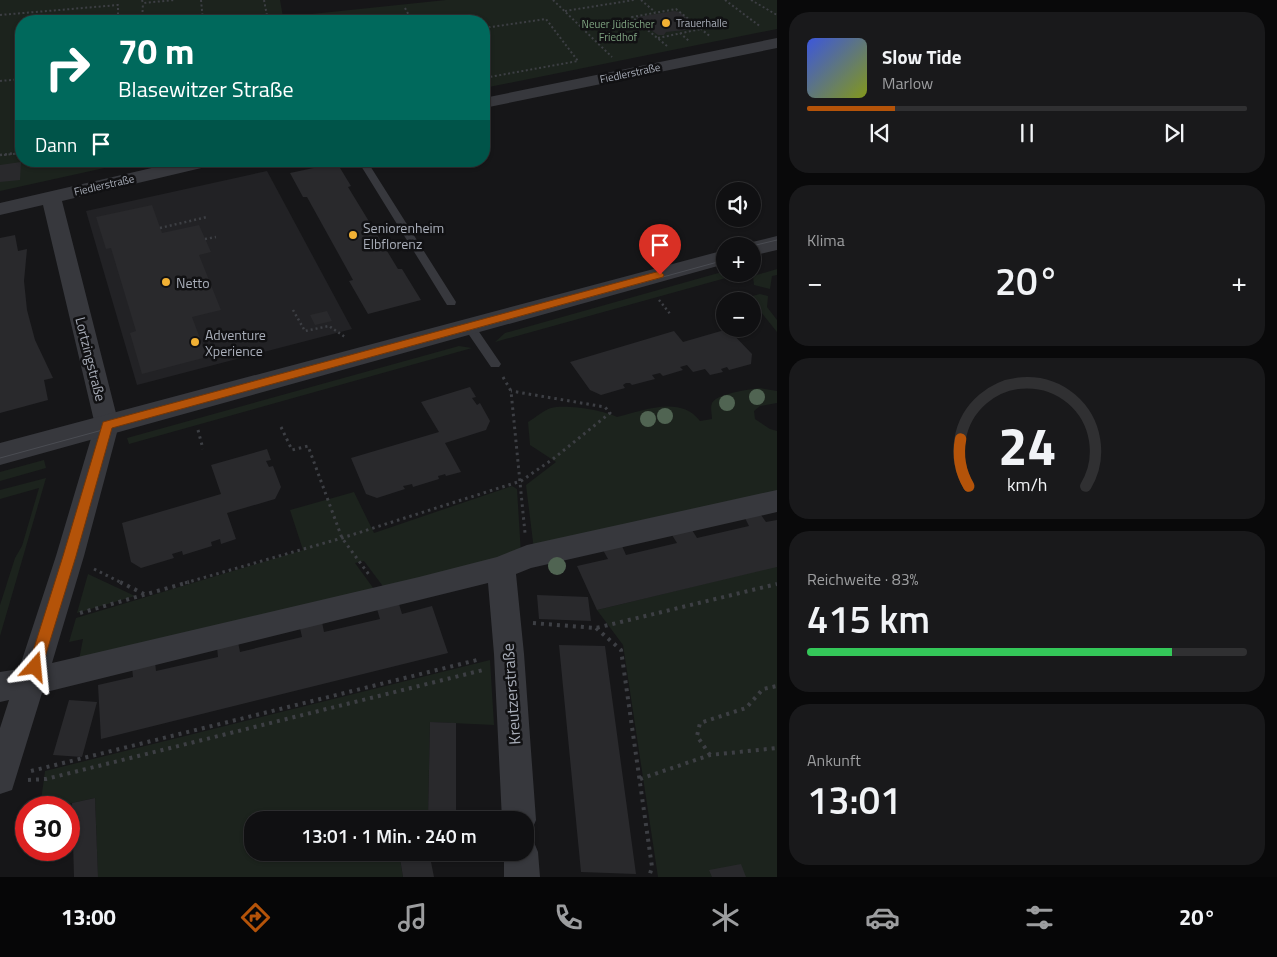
<!DOCTYPE html>
<html lang="de">
<head>
<meta charset="utf-8">
<style>
	:root { --surface:#101012; --page:#19191b; --text:#f1f3f6; --muted:#9c9d9f; --line:#303032; --accent:#b45309 }
	body { margin:0; font-family:"Titillium Web",sans-serif; background:var(--page); color:var(--text); height:100vh; display:flex; flex-direction:column; font-size:19px; white-space:nowrap }
	* { box-sizing:border-box; margin:0 }
	p { font-size:16px; color:var(--muted) }
	.icon { flex:none; width:28px; height:28px; fill:none; stroke:currentColor; stroke-width:2; stroke-linecap:round; stroke-linejoin:round }
	.map { position:relative; flex:1; overflow:hidden }
	.details { display:flex; flex-direction:column; gap:12px; padding:12px; background:#09090a; width:500px }
	.details>* { flex:none }
	.top-card { position:absolute; left:15px; top:15px; width:475px; height:152px; border-radius:20px; box-shadow:0 1px 4px #0004,0 0 0 1px var(--line); background:#00695c; color:#fff; overflow:hidden }
	.fabs { position:absolute; left:716px; top:182px; display:grid; gap:10px }
	.fabs a { display:grid; place-items:center; width:45px; height:45px; border-radius:50%; background:var(--surface); box-shadow:0 1px 4px #0004,0 0 0 1px var(--line); font-size:25px }
	.speed { position:absolute; left:15px; top:796px; display:flex; gap:10px; font-size:25px; font-weight:700; text-align:center }
	.speed>* { display:grid; place-content:center; width:65px; height:65px; border-radius:50%; background:var(--surface); box-shadow:0 1px 4px #0004,0 0 0 1px var(--line); line-height:1 }
	.speed .limit { border:8px solid #d22; background:#fff; color:#111 }
	.pin { position:absolute; display:grid; place-items:center; width:42px; height:42px; color:#fff; margin:-51px -21px; border-radius:50% 50% 50% 0; rotate:-45deg; box-shadow:0 0 5px #0007 }
	.pin .icon { rotate:45deg }
	.me { position:absolute; width:55px; margin:-28px; rotate:18deg; stroke-linejoin:round; filter:drop-shadow(0 0 4px #0008) }
	.turn { display:flex; align-items:center; gap:18px; height:105px; padding:0 20px; font-size:22px }
	.turn .icon { width:65px; height:65px; stroke-width:2.5 }
	.turn b { display:block; font-size:35px; line-height:42px }
	.then { display:flex; align-items:center; height:48px; padding:0 20px; background:#0003; gap:10px; font-size:19px }
	.big { font-size:38px; font-weight:600; line-height:1.1 }
	.details .widget { flex:1; display:flex; flex-direction:column; justify-content:center; gap:8px; min-width:0; padding:0 18px; border-radius:20px; background:var(--page) }
	.details .dial { align-items:center; gap:0 }
	.dial svg { height:130px; overflow:visible; fill:none; stroke:var(--line); stroke-width:7; stroke-linecap:round; text-anchor:middle }
	.dial text { fill:var(--text); stroke:none }
	.song { display:flex; align-items:center; gap:15px }
	.cover { width:60px; height:60px; border-radius:8px; background:linear-gradient(135deg,hsl(230 70% 55%),hsl(70 70% 35%)) }
	.played { height:5px; border-radius:2px; background:linear-gradient(90deg,var(--accent) 20%,var(--line) 20%) }
	.keys { display:flex; justify-content:space-around; direction:ltr }
	.heat { display:flex; justify-content:space-between; align-items:center; font-size:28px; direction:ltr }
	.charge { height:8px; border-radius:4px; background:linear-gradient(90deg,#34c759 83%,var(--line) 0) }
	.trip { position:absolute; left:244px; top:811px; width:290px; height:50px; border-radius:20px; background:var(--surface); box-shadow:0 1px 4px #0004,0 0 0 1px var(--line); font-weight:600; line-height:50px; text-align:center }
	.menu { display:flex; height:80px; justify-content:space-around; align-items:center; background:#060607; color:var(--muted) }
	.menu .icon { width:35px; height:35px }
	.menu .current { color:var(--accent) }
	.menu b { font-size:22px; color:var(--text) }
	main { display:flex; flex:1; min-height:0 }
	.map>svg:first-child { display:block }
</style>
</head>
<body>
<main>
<div class="map">
<svg width="777" height="877" viewBox="0 0 777 877">
	<rect width="100%" height="100%" fill="#161618"/>
	<path fill="#222225" d="M267 171 352 329 137 385 86 211Z"/>
	<path fill="#1c231d" d="M0 0H280L283 17 446 0H777V29L484 88V21H21V161H136L0 191Z
		M777 269V275L772 276 770 289 754 285 753 276Z
		M722 272 733 276 495 342 505 333Z
		M760 294 768 296 767 307 777 320V332L749 297Z
		M459 346 472 348 129 444 127 438Z
		M759 388 777 391V403L760 406 754 411 755 419 770 429 777 431V496L534 550 526 485 556 462 530 445 528 422C535 418 544 410 551 408 565 404 604 410 617 417 643 411 680 395 700 421L712 419C712 414 710 408 712 403 718 393 748 390 759 388Z
		M44 460 46 468 0 481V472Z
		M46 478 0 636V605L15 558 22 546 39 488 0 499V490Z
		M512 486 517 489 521 554 388 593 364 561 355 563 379 596 78 665 83 639 69 642 76 618 303 550 290 510 354 492 374 533Z
		M777 566V877H658L623 645 597 610Z
		M88 574 135 596 77 613Z
		M490 660 494 725 430 722 428 818 408 820H252V852L399 853 403 877H98L95 798 72 803 40 808 45 771Z"/>
	<path fill="#29292c" d="M674 11 680 12 694 25 695 29 666 32 664 35H658L638 21 637 17Z
		M21 162 20 180 0 182V165Z
		M337 163 351 186 348 187 398 269H402L421 300 368 314 349 281 353 280 307 197H303L290 173Z
		M152 205 162 233 199 225 211 252 199 255 221 310 192 317 207 357 142 374 130 333 136 331 111 248 106 249 96 217Z
		M15 235 18 251 27 249 24 281 27 310 35 340 53 378 44 380 48 400 0 413V238Z
		M327 311 332 321 315 325 310 315Z
		M728 329 752 354 751 364 729 370 727 367 721 369 723 372 710 375 705 369 693 372 687 365 680 367 683 370 663 376 660 373 652 375 655 379 632 385 630 383H626L623 385 625 388 601 395 590 390 570 362 674 331 683 342Z
		M470 387 476 397 472 398 477 405 480 403 490 421 486 430 445 443 461 472 446 476 445 474 442 475 438 476 439 479 413 487 412 484 408 485 403 486 405 489 377 498 366 494 351 458 439 432 421 402Z
		M267 449 271 460 266 461 269 467 273 466 281 487 275 499 227 513 236 539 221 544 220 539 211 542 212 546 183 555 182 551 172 554 174 558 141 568 131 562 122 523 221 494 211 465Z
		M761 515 766 522 777 520V567L597 610 577 566 608 559 603 550 622 546 626 555 677 543 672 535 692 530 697 538 749 526 745 518Z
		M537 595 588 597 591 621 539 619Z
		M399 604 402 614 432 606 448 653 101 739 98 685 133 677 132 667 155 662 156 671 218 657 217 647 238 642 240 652 302 637 300 628 322 622 324 632 380 619 377 609Z
		M559 645 605 646 636 874 581 872Z
		M69 700 97 702 82 757 53 755Z
		M430 722 456 723V819L428 818Z
		M95 798 98 877H74L72 803Z
		M399 852H429L434 877H403Z
		M741 864 746 877H712L709 870Z"/>
	<g fill="none" stroke-linecap="round" stroke-linejoin="round">
		<path stroke="#3d3f44" stroke-width="2" stroke-dasharray="2 2.5" stroke-linecap="butt" d="M142 0 143 3 175 0
			M201 0 203 21
			M264 0 268 21
			M553 0 612 57
			M641 0 655 12
			M725 0 761 27
			M751 0 777 15
			M405 8 412 21
			M565 11 634 0
			M0 15 118 5V21
			M142 21 143 3
			M484 28 546 19 578 61 484 78
			M680 33 690 42
			M658 38 701 29
			M667 46 632 17 676 9 711 37
			M0 81 21 79
			M4 155 21 153"/>
		<path stroke="#3d3f44" stroke-width="2.5" stroke-dasharray="2 3" stroke-linecap="butt" d="M0 155 17 153
			M160 228 207 217
			M205 239 216 237
			M659 300 671 315
			M293 310 305 331 329 326 345 337"/>
		<path stroke="#3d3f44" stroke-width="3" stroke-dasharray="2.5 4" stroke-linecap="butt" d="M503 377 511 391 525 533
			M281 427 292 450 308 446 342 538 370 576
			M198 430 203 449
			M94 569 122 583
			M185 583 342 538 521 481 553 459 610 413 605 407 511 391"/>
		<path stroke="#3d3f44" stroke-width="4" stroke-dasharray="3 5" stroke-linecap="butt" d="M120 582 144 594
			M80 613 189 582
			M533 623 596 628 777 584
			M596 628 621 650 652 867 649 877
			M710 755 697 736 700 723 746 708 763 689 777 686
			M31 771 481 659
			M640 779 710 755 777 748
			M28 780 46 779 483 670"/>
		<path fill="#37383d" fill-rule="evenodd" d="M358 161H367L456 302 455 305H447Z
			M469 322 473 323 499 361 501 364 499 367H491L465 329 463 326Z"/>
		<path fill="#37383d" fill-rule="evenodd" d="M777 38V48L484 108V98Z
			M182 161H216L214 165 62 201 119 425 84 556 52 663 419 577 497 557 527 545 777 490V512L531 568 516 574 524 654 536 820 531 832 525 834V820H502L494 654 488 583 42 693 12 790 0 794V728L9 700 0 702V672L19 669 56 556 95 425 43 205 0 215V203Z
			M525 836 533 840 538 852 540 877H504V852H525Z"/>
		<path fill="#37383d" fill-rule="evenodd" d="M777 236V250L752 256V246H742L744 244Z
			M725 250V264L0 465V443Z"/>
		<path stroke="#4a4c52" stroke-width="1" d="M752 246 777 240
			M0 458 725 260"/>
	</g>
	<g fill="#506452">
		<circle cx="757" cy="397" r="8"/>
		<circle cx="727" cy="403" r="8"/>
		<circle cx="665" cy="416" r="8"/>
		<circle cx="648" cy="419" r="8"/>
		<circle cx="557" cy="566" r="9"/>
	</g>
	<path fill="#b45309" stroke="#753606" d="M660 271 664 275 663 277 112 428 76 556 42 667 40 671 35 673 30 671 28 667 63 556 103 422Z"/>
	<g fill="#f2b134" stroke="#111113" stroke-width="2">
		<circle cx="666" cy="23" r="5"/>
		<circle cx="353" cy="235" r="5"/>
		<circle cx="166" cy="282" r="5"/>
		<circle cx="195" cy="342" r="5"/>
	</g>
	<g text-anchor="middle" dominant-baseline="central" stroke-width="5" stroke-linejoin="round" paint-order="stroke">
		<g font-size="11" fill="#a8adb8" stroke="#111113" text-anchor="start">
			<text x="676" y="23">Trauerhalle</text>
		</g>
		<g font-size="11" fill="#7fa381" stroke="#111113">
			<text x="618" y="24">Neuer Jüdischer<tspan x="618" dy="13">Friedhof</tspan></text>
		</g>
		<g font-size="11" fill="#a8adb8" stroke="#111113">
			<text transform="translate(630 73) rotate(-12)">Fiedlerstraße</text>
			<text transform="translate(104 185) rotate(-13)">Fiedlerstraße</text>
		</g>
		<g font-size="14" fill="#a8adb8" stroke="#111113" text-anchor="start">
			<text x="363" y="227">Seniorenheim<tspan x="363" dy="16">Elbflorenz</tspan></text>
			<text x="176" y="282">Netto</text>
			<text x="205" y="334">Adventure<tspan x="205" dy="16">Xperience</tspan></text>
		</g>
		<g font-size="14" fill="#a8adb8" stroke="#111113">
			<text transform="translate(91 359) rotate(76)">Lortzingstraße</text>
		</g>
		<g font-size="16" fill="#a8adb8" stroke="#111113">
			<text transform="translate(511 694) rotate(-94)">Kreutzerstraße</text>
		</g>
	</g>
</svg>
<div class="fabs">
<a><svg class="icon" aria-label="sound" viewBox="0 0 24 24"><path d="M4 9h4l5-4v14l-5-4H4zM17 9q2 3 0 6"/></svg></a>
<a>+</a>
<a>−</a>
</div>
<div class="speed"><div class="limit">30</div></div>
<div class="pin" style="left:660px;top:275px;background:#d93025"><svg class="icon" aria-label="arrive" viewBox="0 0 24 24"><path d="M6 21V4h12l-3 4 3 4H6"/></svg></div>
<svg class="me" style="left:35px;top:667px" viewBox="-20 -20 40 40"><path d="M0-17L14 15 0 8-14 15z" fill="#b45309" stroke="#fff" stroke-width="4"/></svg>
<div class="trip">13:01 · 1 Min. · 240 m</div>
<div class="top-card">
<div class="turn"><svg class="icon" aria-label="right" viewBox="0 0 24 24"><path d="M7 20v-9h11M14 6l5 5-5 5"/></svg><div><b>70 m</b>Blasewitzer Straße</div></div>
<div class="then">Dann<svg class="icon" aria-label="arrive" viewBox="0 0 24 24"><path d="M6 21V4h12l-3 4 3 4H6"/></svg></div>
</div>
</div>
<section class="details">
<div class="widget">
<div class="song"><i class="cover"></i><div><b>Slow Tide</b><p>Marlow</p></div></div>
<div class="played"></div>
<div class="keys"><svg class="icon" aria-label="previous" viewBox="0 0 24 24"><path d="M18 5L8 12l10 7zM5 5v14"/></svg><svg class="icon" aria-label="pause" viewBox="0 0 24 24"><path d="M8 5v14M16 5v14"/></svg><svg class="icon" aria-label="next" viewBox="0 0 24 24"><path d="M6 5l10 7-10 7zM19 5v14"/></svg></div>
</div>
<div class="widget"><p>Klima</p>
<div class="heat"><a>−</a><b class="big">20°</b><a>+</a></div>
</div>
<div class="widget dial"><svg viewBox="0 0 100 80">
<path d="M14 69A42 42 0 1 1 86 69"/>
<path d="M14 69A42 42 0 0 1 9 40" stroke="#b45309"/>
<text x="50" y="56" font-size="32" font-weight="700">24</text>
<text x="50" y="72" font-size="11">km/h</text>
</svg></div>
<div class="widget"><p>Reichweite · 83%</p><b class="big">415 km</b><div class="charge"></div></div>
<div class="widget"><p>Ankunft</p><b class="big">13:01</b></div>
</section>
</main>
<nav class="menu">
<b>13:00</b>
<svg class="icon current" aria-label="directions" viewBox="0 0 24 24"><path d="M12 3l9 9-9 9-9-9zM9 14v-3h6M13 9l2 2-2 2"/></svg>
<svg class="icon" aria-label="music" viewBox="0 0 24 24"><path d="M9 18V5l10-2v13"/><circle cx="6" cy="18" r="3"/><circle cx="16" cy="16" r="3"/></svg>
<svg class="icon" aria-label="phone" viewBox="0 0 24 24"><path d="M5 4h4l2 5-3 2q2 4 5 5l2-3 5 2v4C11 20 4 13 5 4z"/></svg>
<svg class="icon" aria-label="climate" viewBox="0 0 24 24"><path d="M12 3v18M4 7l16 10M4 17L20 7"/></svg>
<svg class="icon" aria-label="car" viewBox="0 0 24 24"><path d="M5 17H2v-5l4-1 3-4h7l3 4 3 1v5h-3M9 17h6M6 11h13"/><circle cx="7" cy="17" r="2"/><circle cx="17" cy="17" r="2"/></svg>
<svg class="icon" aria-label="filters" viewBox="0 0 24 24"><path d="M4 7h16M4 17h16"/><circle cx="9" cy="7" r="2"/><circle cx="15" cy="17" r="2"/></svg>
<b>20°</b>
</nav>
</body>
</html>
